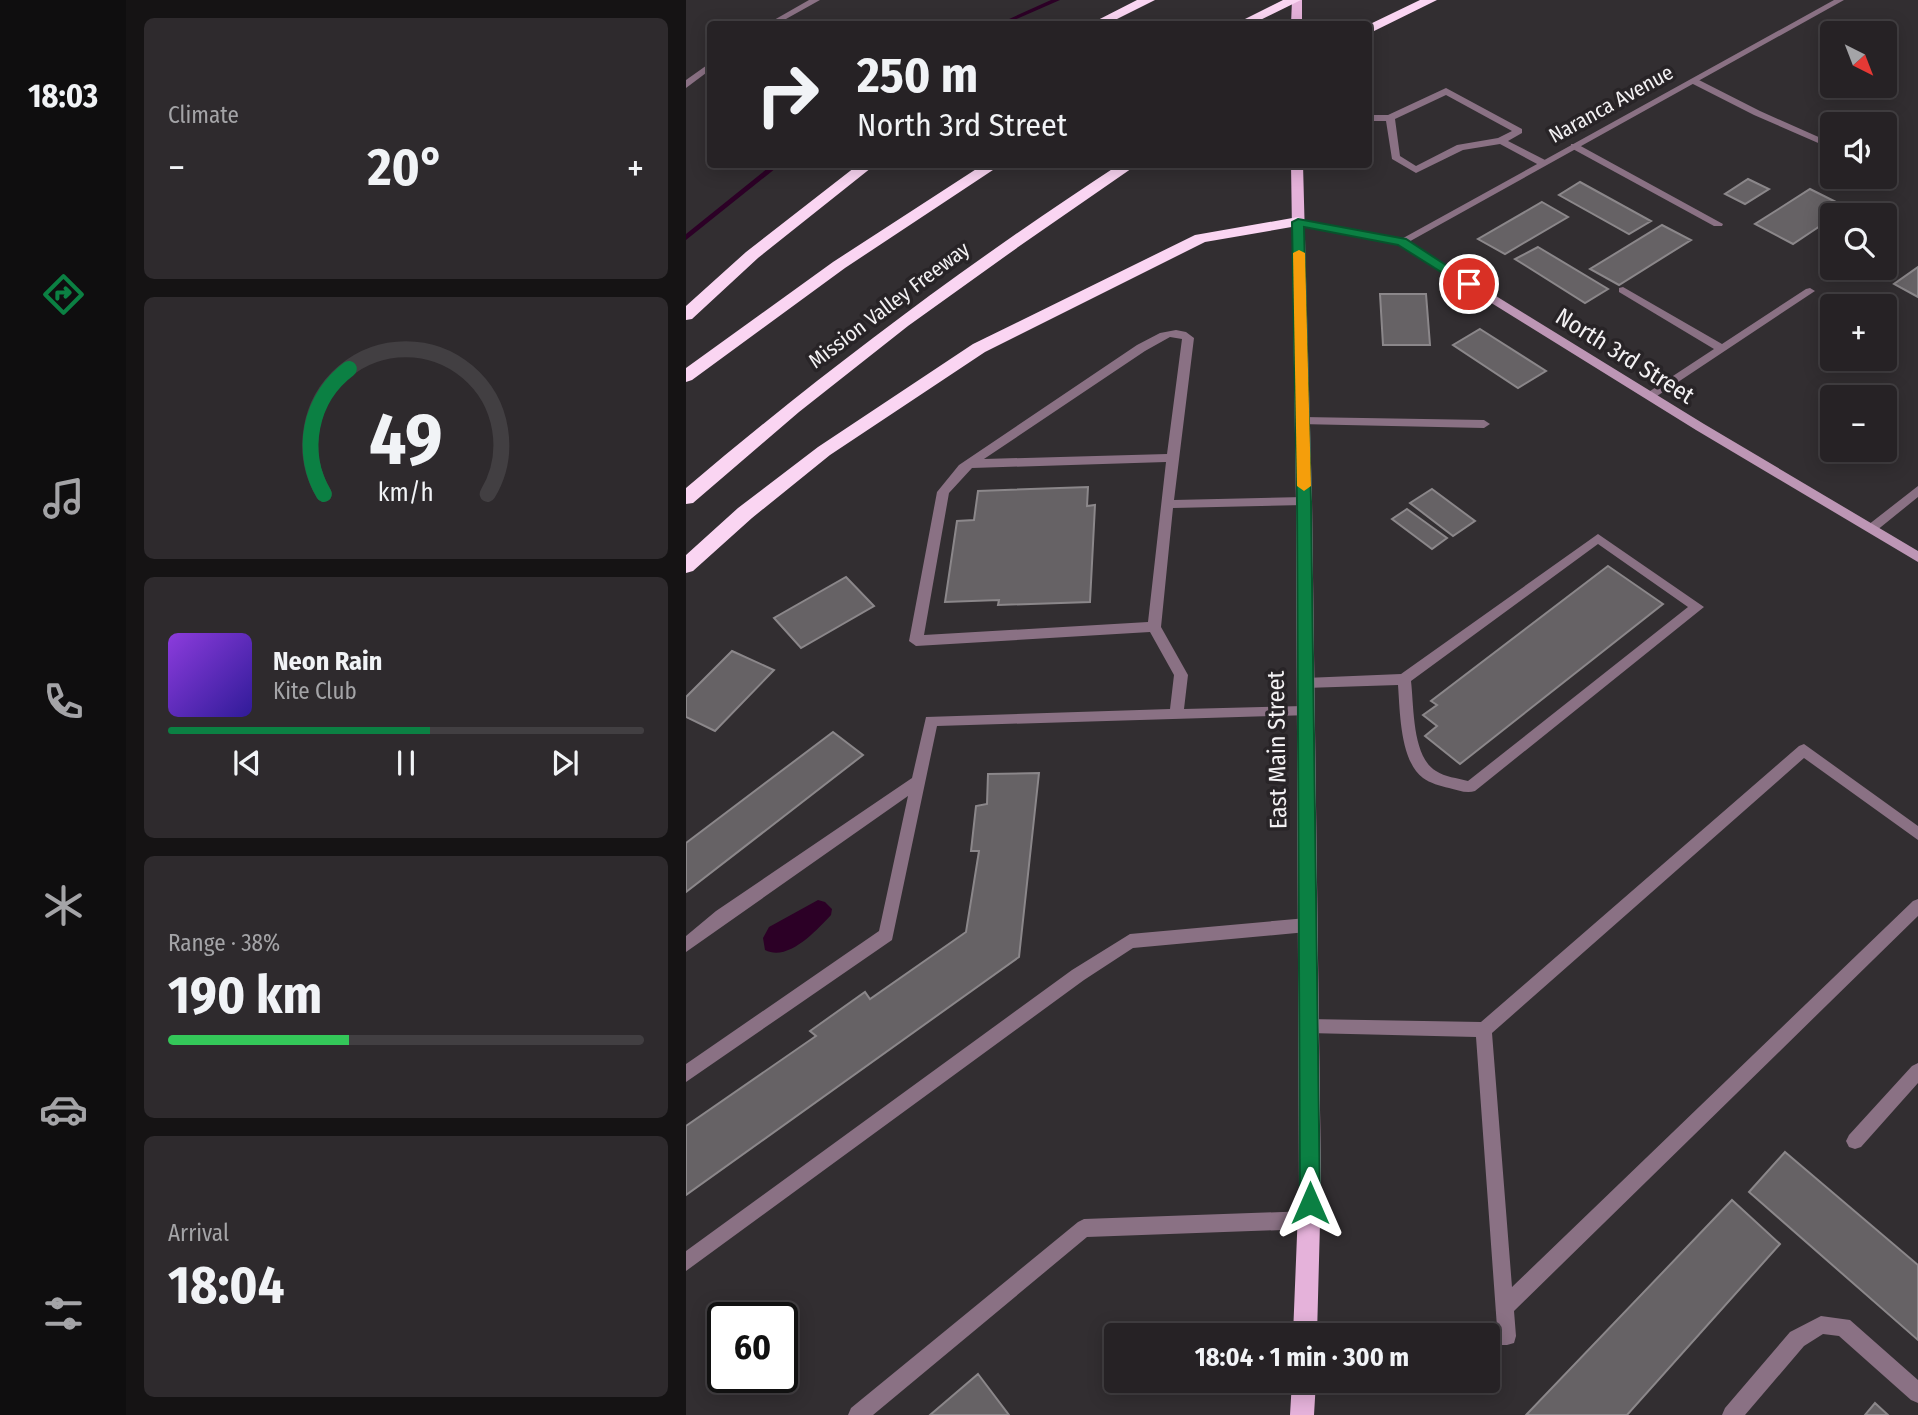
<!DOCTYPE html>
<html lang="en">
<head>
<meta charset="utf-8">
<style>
	:root { --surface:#262225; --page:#2e2a2d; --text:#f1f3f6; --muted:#a4a4a7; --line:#423f42; --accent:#0b8043 }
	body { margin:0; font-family:"Fira Sans Condensed",sans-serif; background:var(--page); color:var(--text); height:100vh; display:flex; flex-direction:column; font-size:26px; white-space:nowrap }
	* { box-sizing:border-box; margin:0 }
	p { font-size:23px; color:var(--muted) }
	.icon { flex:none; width:38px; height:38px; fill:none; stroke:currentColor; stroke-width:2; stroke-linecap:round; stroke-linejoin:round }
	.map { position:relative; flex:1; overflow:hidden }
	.details { display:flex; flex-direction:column; gap:18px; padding:18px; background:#151314; width:560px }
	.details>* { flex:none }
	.hud { position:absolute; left:21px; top:21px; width:665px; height:147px; border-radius:7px; box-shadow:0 4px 18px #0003,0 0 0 2px var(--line); background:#262225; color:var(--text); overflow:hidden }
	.needle { width:46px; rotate:138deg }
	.fabs { position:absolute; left:1134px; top:21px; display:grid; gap:14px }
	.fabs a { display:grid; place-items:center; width:77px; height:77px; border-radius:7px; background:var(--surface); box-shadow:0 4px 18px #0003,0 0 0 2px var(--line); font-size:35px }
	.speed { position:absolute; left:21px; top:1302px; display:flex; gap:14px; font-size:35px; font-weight:700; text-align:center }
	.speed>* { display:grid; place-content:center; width:91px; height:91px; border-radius:50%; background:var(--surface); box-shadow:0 4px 18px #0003,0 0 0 2px var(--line); line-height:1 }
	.speed .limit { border:4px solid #111; border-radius:10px; background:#fff; color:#111 }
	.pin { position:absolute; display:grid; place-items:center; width:60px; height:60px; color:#fff; margin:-30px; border:4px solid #fff; border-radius:50%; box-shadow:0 2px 7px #0007 }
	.me { position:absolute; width:77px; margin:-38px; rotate:0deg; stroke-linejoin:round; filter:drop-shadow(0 0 5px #0008) }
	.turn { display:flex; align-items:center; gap:24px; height:147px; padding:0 35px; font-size:32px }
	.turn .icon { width:91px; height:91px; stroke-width:2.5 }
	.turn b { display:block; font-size:49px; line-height:60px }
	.big { font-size:52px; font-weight:700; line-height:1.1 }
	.details .widget { flex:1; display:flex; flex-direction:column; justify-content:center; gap:10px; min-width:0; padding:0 24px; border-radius:10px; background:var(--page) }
	.details .dial { align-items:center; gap:0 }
	.dial svg { height:182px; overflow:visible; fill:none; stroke:var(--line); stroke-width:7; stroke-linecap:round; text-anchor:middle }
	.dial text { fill:var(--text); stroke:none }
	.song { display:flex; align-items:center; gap:21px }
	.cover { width:84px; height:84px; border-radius:10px; background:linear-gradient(135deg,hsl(270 70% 55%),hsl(250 70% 35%)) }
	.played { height:7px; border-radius:4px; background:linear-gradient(90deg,var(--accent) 55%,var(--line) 55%) }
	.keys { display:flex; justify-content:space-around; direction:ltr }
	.heat { display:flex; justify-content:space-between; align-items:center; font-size:38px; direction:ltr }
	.charge { height:10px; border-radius:5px; background:linear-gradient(90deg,#34c759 38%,var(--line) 0) }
	.trip { position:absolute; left:418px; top:1323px; width:396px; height:70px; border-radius:7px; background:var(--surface); box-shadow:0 4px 18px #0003,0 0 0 2px var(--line); font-weight:700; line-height:70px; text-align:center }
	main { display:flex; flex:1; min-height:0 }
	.tab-bar { display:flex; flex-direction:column; width:126px; justify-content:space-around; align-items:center; background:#0f0e0f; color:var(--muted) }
	.tab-bar .icon { width:49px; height:49px }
	.tab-bar .active { color:var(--accent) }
	.tab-bar b { font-size:32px; color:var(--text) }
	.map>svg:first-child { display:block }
</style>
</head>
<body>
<main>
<nav class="tab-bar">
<b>18:03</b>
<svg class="icon active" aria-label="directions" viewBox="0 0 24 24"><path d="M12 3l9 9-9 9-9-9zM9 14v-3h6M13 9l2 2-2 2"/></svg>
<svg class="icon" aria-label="music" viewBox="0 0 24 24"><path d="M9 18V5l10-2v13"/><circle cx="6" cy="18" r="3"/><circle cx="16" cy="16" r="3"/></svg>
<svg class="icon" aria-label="phone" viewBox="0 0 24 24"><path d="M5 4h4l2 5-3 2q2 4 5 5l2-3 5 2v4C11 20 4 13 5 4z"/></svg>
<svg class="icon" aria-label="climate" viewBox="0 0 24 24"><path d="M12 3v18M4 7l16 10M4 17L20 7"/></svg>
<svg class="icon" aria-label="car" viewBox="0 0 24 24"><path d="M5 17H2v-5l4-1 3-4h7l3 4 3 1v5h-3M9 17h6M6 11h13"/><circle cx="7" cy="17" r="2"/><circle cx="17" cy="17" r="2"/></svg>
<svg class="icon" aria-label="filters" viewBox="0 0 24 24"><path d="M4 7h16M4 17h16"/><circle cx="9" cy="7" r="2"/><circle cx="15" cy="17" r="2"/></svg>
</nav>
<section class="details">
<div class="widget"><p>Climate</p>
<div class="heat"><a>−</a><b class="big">20°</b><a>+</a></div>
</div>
<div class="widget dial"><svg viewBox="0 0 100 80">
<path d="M14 69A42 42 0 1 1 86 69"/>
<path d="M14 69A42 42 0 0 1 25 14" stroke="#0b8043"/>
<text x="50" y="56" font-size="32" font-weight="700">49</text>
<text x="50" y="72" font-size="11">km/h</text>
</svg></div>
<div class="widget">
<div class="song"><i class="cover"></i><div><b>Neon Rain</b><p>Kite Club</p></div></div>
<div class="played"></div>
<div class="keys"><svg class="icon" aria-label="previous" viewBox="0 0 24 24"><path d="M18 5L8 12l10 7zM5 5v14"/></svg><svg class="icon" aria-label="pause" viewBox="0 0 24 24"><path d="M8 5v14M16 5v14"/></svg><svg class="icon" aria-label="next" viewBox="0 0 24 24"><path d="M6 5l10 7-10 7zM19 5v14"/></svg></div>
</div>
<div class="widget"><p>Range · 38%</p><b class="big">190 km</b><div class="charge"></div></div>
<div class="widget"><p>Arrival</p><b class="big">18:04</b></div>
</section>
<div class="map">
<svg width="1232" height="1415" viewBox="0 0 1232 1415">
	<rect width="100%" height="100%" fill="#322e31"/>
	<path fill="#2c0026" d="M132 900 139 902 146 909 145 915C130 931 102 962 79 950L77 938 83 927Z"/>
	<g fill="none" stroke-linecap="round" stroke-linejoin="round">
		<path fill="#2c0026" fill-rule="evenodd" d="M365 0H374L319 24H312Z
			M87 164H95L0 240V234Z"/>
	</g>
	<path fill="#666265" stroke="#8b878a" stroke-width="2" d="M1062 179 1083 189 1059 204 1039 194Z
		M894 182 965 221 943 234 873 195Z
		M1124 189 1162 208 1146 215V218L1107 244 1069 224Z
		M856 202 882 217 819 254 792 239Z
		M976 225 1005 240 933 285 904 269Z
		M852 247 922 289 899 303 829 259Z
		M1232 267V297L1208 284Z
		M694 294H740L744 345H697Z
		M794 329 860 371 832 388 767 345Z
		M402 487 401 506 409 505 404 602 312 605 313 600 259 602 271 521 288 520 292 491Z
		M746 489 789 521 767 536 724 503Z
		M721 509 761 538 746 549 706 519Z
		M922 566 977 604 774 764 739 736 751 726 737 715 751 705 745 701Z
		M160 577 188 606 115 648 88 618Z
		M46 651 88 670 29 731 0 717V697Z
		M147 732 177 755 0 892V843Z
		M353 773 333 957 0 1195V1126L130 1036 124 1031 179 992 184 999 280 932 293 851H285L290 806 301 804 302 774Z
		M1099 1152 1232 1265V1340L1063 1192Z
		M1046 1200 1094 1244 941 1415H840Z
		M292 1374 323 1415H244Z
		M1189 1403 1202 1415H1179Z"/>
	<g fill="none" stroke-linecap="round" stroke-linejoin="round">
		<path fill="#8a7184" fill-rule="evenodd" d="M1005 79H1011L1074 111 1146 143V149L1068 115 1005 83Z
			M760 88 836 129V133L822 141 861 161V165H853L814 144 777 150 730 173 706 159 700 121H682V115H702ZM760 95 826 131 812 138 771 145 730 166 714 156 709 119Z
			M885 144H891L1037 224 1036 226H1028L885 148Z
			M937 287 1036 344 1120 289 1124 288 1129 291 965 400 959 396 961 393 1028 349 933 292V288Z
			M490 330 500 332 508 338 488 500 618 497 624 501 618 505 487 508 475 627 502 675 498 709 619 706 624 707 626 711 624 715 251 726 206 940 0 1082V1064L193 931 222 796 0 952V936L30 911 226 778 240 717 484 709 488 675 464 632 230 646 223 641 251 492 273 465 451 345 474 333ZM484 337 496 339 481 454 298 459 459 351ZM480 462 462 622 238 635 263 493 286 468Z
			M617 417 798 420 804 424 798 428 613 424V418Z
			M912 534 1018 607 789 791C781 794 771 790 763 788 754 786 744 783 737 778 714 761 714 711 712 685L619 688 612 683 619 678 715 674ZM912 544 1002 607 782 781C771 778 759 777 750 771 726 757 728 706 725 681Z
			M1118 744 1232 826V840L1118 758 806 1033 826 1287 1227 901 1232 899V916L828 1311 830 1336 828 1343 821 1345H802V1335H793L795 1329 811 1327 790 1037 622 1033 616 1031 614 1026 616 1021 622 1019 795 1022 1113 746Z
			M621 918 627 920 629 925 627 930 621 932 447 948 398 980 0 1271V1251L386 970 444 934Z
			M1232 1063V1083L1175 1147 1169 1149 1163 1147 1160 1141 1163 1135 1226 1066Z
			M623 1211 629 1214 632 1220 629 1226 623 1229 401 1237 187 1415H162L165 1408 392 1222 398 1219Z
			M1135 1316 1164 1320 1232 1380V1403L1225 1400 1153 1336 1137 1334 1118 1346 1059 1415H1036L1039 1408 1104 1332Z"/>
		<path fill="#8a7184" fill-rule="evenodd" d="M123 0H134L91 24H81Z
			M1148 0H1158L719 244 715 245 710 242Z
			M24 63V70L0 88V80Z
			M1232 486V497L1190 531H1182L1180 528 1182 525Z"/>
		<path fill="#bd96b5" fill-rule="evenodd" d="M612 219 719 240 1018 424 1232 551V562L1010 430 712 245 608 224V220Z"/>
		<path fill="#e5b2da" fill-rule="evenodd" d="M606 0H616V24H605Z
			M605 164H617L626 501 635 1186 631 1335H607L613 1186 610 501Z
			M606 1381H630L628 1415H604Z"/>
		<path fill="#fad5f2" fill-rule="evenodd" d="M451 0H469L421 24H404Z
			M597 0H615L566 24H549Z
			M734 0H751L682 34V25Z
			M173 164H190L72 258 6 319 0 320V306L60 252Z
			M298 164H316L159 268 6 380 0 382V368L147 262Z
			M434 164H452L335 245 222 326 113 412 7 503 0 504V488C138 371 282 263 434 164Z
			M612 217 620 222 617 225 519 242 299 352 144 455 66 518 7 571 0 573V555L52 508 132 447 287 344 509 235Z"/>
	</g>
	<path fill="#0b8043" stroke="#07532c" stroke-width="2" d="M612 219 720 239 789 284 783 288 779 287 712 245 618 227 625 501 634 1203 631 1210 624 1213 617 1210 614 1203 611 501 606 222Z"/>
	<path fill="#f59e0b" d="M613 250 619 253 625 486 618 491 611 486 607 253Z"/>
	<g text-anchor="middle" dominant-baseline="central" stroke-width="7" stroke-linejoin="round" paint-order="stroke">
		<g font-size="21" fill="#f3f1f3" stroke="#282427">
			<text transform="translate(925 104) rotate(-29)">Naranca Avenue</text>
			<text transform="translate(203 305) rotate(-37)">Mission Valley Freeway</text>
		</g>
		<g font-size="24" fill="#f3f1f3" stroke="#282427">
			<text transform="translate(939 356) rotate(32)">North 3rd Street</text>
			<text transform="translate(591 750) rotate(-91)">East Main Street</text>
		</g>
	</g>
</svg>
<div class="fabs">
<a><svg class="needle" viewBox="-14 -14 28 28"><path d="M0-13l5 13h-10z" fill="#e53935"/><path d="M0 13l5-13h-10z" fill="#a4a4a7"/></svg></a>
<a><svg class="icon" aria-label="sound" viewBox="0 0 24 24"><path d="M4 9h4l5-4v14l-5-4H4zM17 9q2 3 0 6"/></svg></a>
<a><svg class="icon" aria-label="search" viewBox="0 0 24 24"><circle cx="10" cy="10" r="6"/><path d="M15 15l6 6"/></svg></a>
<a>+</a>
<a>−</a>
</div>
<div class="speed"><div class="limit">60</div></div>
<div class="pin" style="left:783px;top:284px;background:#d93025"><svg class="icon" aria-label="arrive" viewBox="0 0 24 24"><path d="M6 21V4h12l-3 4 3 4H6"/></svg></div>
<svg class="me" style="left:624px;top:1203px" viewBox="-20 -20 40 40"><path d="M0-17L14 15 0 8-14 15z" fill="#0b8043" stroke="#fff" stroke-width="4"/></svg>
<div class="trip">18:04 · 1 min · 300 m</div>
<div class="hud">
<div class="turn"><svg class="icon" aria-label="right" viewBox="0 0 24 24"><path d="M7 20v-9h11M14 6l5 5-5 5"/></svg><div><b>250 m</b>North 3rd Street</div></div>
</div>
</div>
</main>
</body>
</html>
